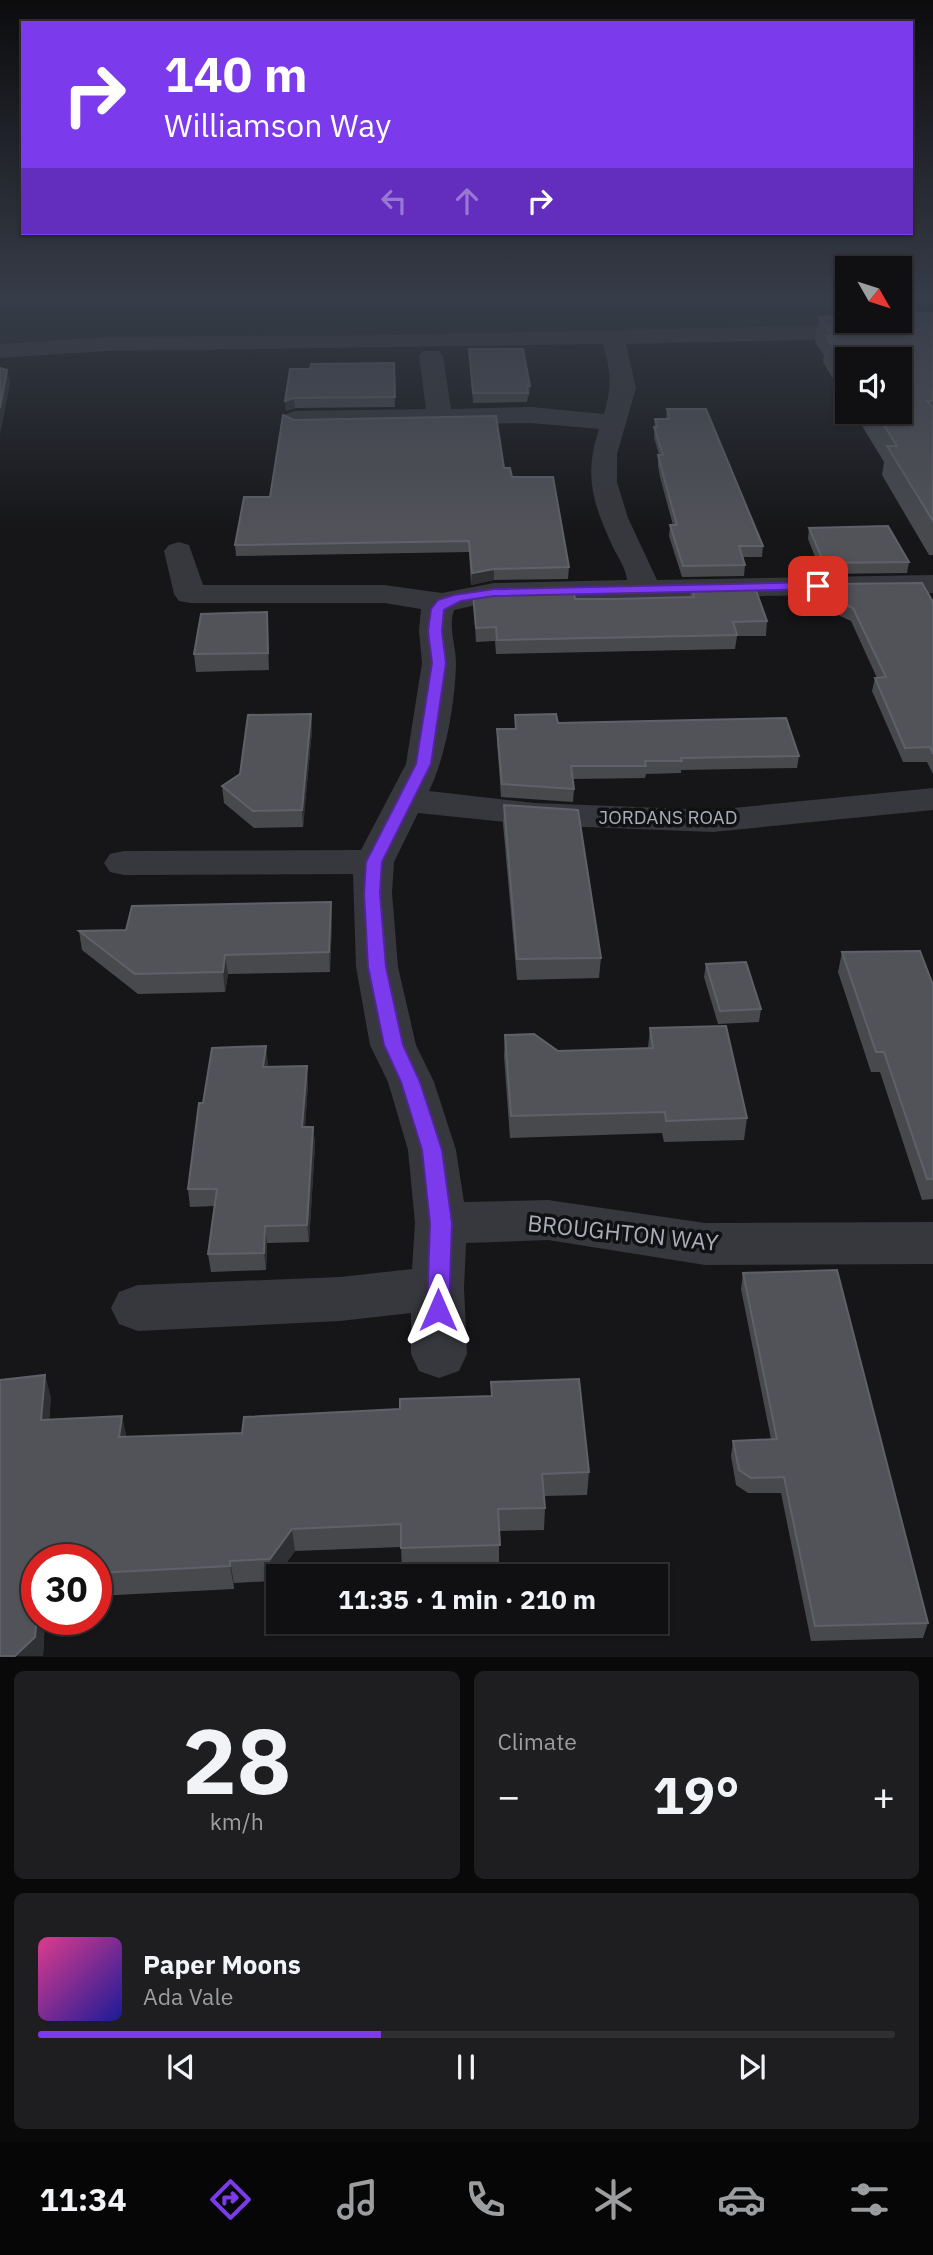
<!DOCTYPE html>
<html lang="en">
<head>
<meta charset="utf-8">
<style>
	:root { --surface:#101012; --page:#1e1e20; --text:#f1f3f6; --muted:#9c9d9f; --line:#303032; --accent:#7c3aed }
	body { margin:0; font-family:"IBM Plex Sans",sans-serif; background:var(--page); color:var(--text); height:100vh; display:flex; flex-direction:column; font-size:26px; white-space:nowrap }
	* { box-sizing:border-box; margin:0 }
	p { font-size:23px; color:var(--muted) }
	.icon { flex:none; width:38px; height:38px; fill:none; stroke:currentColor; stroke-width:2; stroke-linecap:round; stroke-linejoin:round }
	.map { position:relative; height:1657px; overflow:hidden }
	.panel { display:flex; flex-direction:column; gap:14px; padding:14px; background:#09090a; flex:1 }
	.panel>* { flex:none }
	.top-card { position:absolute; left:21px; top:21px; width:892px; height:214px; border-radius:0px; box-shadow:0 2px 5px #0004,0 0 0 2px var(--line); background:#7c3aed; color:#fff; overflow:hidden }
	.needle { width:46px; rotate:129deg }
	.tools { position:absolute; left:835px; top:256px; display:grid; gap:14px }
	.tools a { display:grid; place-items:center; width:77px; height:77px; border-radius:0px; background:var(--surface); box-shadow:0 2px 5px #0004,0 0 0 2px var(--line); font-size:35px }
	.speed { position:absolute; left:21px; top:1544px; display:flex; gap:14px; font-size:35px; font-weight:700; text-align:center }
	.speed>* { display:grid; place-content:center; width:91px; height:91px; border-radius:50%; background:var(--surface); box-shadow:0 2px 5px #0004,0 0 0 2px var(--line); line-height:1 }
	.speed .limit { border:10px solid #d22; background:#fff; color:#111 }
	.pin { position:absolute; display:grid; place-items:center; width:60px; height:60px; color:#fff; margin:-30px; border-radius:14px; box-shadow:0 4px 10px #0006 }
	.me { position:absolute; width:77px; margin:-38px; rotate:0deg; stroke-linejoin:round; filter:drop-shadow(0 0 5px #0008) }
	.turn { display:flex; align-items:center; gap:24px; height:147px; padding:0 28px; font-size:32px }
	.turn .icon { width:91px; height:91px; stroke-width:2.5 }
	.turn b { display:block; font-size:49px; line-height:60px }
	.lanes { display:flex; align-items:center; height:66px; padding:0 28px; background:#0003; justify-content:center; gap:35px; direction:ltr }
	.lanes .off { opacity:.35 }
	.big { font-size:52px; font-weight:800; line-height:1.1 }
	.panel .tile { flex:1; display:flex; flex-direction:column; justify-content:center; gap:10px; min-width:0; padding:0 24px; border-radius:10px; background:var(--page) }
	.panel .dial { align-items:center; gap:0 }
	.dial b { font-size:91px; line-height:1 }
	.song { display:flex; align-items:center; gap:21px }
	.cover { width:84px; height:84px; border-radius:10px; background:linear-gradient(135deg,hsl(330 70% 55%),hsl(240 70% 35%)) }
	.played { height:7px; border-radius:4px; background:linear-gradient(90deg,var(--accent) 40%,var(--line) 40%) }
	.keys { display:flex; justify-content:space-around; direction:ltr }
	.heat { display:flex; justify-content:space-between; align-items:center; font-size:38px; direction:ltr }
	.panel .tiles { flex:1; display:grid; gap:14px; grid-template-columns:1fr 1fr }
	.tile:last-child { grid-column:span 2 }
	.trip { position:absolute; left:266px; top:1564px; width:402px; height:70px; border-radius:0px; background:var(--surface); box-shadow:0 2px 5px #0004,0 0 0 2px var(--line); font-weight:800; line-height:70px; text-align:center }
	.menu { display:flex; height:112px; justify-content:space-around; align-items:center; background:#060607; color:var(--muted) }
	.menu .icon { width:49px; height:49px }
	.menu .selected { color:var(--accent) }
	.menu b { font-size:32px; color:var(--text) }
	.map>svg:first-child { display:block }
</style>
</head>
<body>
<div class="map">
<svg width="933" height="1657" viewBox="0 0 933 1657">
	<rect width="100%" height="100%" fill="#161618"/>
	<path fill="#1e261f" d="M0 300H847V320H900V300H933V324L0 343Z"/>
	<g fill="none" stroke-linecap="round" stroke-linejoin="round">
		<path fill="#37383d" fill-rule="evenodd" d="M933 323V337L626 344 636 388 617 454V482L628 518 657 580 933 575V593L494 601 454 610C448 628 456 645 456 664 455 703 446 756 429 791L535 803 713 810 933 788V810L713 832 535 825 418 813 394 862 392 893 398 967 416 1045 434 1082 456 1150 464 1202 548 1200 705 1223 933 1222V1264L705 1265 548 1240 466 1243 464 1288 467 1354 459 1371 439 1378 419 1371 411 1354V1313L340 1321 138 1331 119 1324 111 1308 119 1292 138 1285 340 1277 412 1269 415 1223 408 1150 388 1082 370 1045 356 967 353 874 124 875 110 872 104 863 110 854 124 851 361 850 406 764 422 663 419 631 421 609 384 603H190L179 601 174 594 164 551 169 545 179 542 189 545 203 585H384L442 593 494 583 627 580C626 568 617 556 612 545 592 501 584 475 599 429L531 423 295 427 286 424 282 419 286 414 295 411 426 409 419 356 423 351H439L443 356 451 409 531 407 604 414C612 387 611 371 603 344L107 351 0 358V344L107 337 396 335Z"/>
	</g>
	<path fill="#47494d" d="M933 313V555H929L882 475 884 462 853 411H900L847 359V402L823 362 824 355 815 342 819 317Z
		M469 349 530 386 529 396H528L527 402 473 403Z
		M394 363 395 407 295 408 286 411 285 401 310 369Z
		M667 409 763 546 762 557H743L745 565 744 576 682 577 669 536 670 525H673L660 477 658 466V455H659L654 437 655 419H666Z
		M504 468 512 477 569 567 568 579 494 580 471 585 469 552 236 556 235 545 270 497Z
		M809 528 909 562 907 573 822 574 808 539Z
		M834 584 933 602V774L927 762H903L872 691 875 678H877L851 621 840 616 832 597Z
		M691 586 767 621 766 636H737L735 649 496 654 495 641 476 642 473 594 575 599 690 597Z
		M267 612 269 670 196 672 194 654Z
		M311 714 312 730 303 827 254 828 224 803 222 786 240 774Z
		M515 715 558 723 799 756 797 768 681 770V773L646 774 645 778 573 779 574 789 573 802 501 797 497 741V729H515Z
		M504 805 601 958 599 978 517 980 503 824Z
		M331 902 332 921 330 972 228 974 225 992 138 994 82 950 79 931 126 930Z
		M842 952 933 985V1199L922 1200 880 1072H871L838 972Z
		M706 964 761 1009 759 1022 718 1024 704 977Z
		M650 1028 747 1118 744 1140 664 1142 662 1133 510 1138 504 1056 505 1035 558 1051 648 1048Z
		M268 1063 267 1067 308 1083 305 1127H313L315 1144 309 1242 267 1243 266 1270 211 1272 208 1254 214 1206 190 1207 188 1189 203 1103Z
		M743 1273 928 1623 923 1638 811 1641 781 1493H748L736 1485 731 1456 733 1441 771 1439 741 1289Z
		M491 1382 589 1472 587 1495 544 1496 545 1508 544 1530 499 1531V1567L402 1571 401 1547 295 1551 273 1581 234 1583V1589L96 1596V1559H37V1619H45L43 1656H0L51 1397 49 1420 122 1416 126 1437 242 1433 491 1396Z"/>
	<path fill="#2f3033" d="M7 370 10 384 0 435V408Z
		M294 398 295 408 286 411 285 401Z
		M494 569V580L471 585 472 573Z
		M267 612 268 629 269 670 268 653Z
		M311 714 312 730 303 827 302 810Z
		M331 902 332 921 330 972 329 952Z
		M225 955 228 974 225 992 223 972Z
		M266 1046 268 1063 265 1084 263 1067Z
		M307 1066 308 1083 304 1144 302 1127Z
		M313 1127 315 1144 309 1242 307 1225Z
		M265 1226 267 1243 266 1270 264 1253Z
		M45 1375 51 1397 47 1443 41 1420Z
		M122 1416 127 1439 119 1437Z
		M292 1529 295 1551 273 1581 270 1559Z
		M230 1561 234 1583V1589L230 1566Z
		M37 1619H45L43 1656H15Z"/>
	<path fill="#525359" stroke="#5f6168" stroke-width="2" d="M933 313V401H927L933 408V521L887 446H897L875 411H900V359H847V368L826 336H832L819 317 847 316V320H900V314Z
		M469 349H523L530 386H526L528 393H473Z
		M394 363 395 397 294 398 285 401 290 369H310L311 364Z
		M0 368 7 370 0 408Z
		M667 409H706L763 546H739L745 565 683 566 670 525H677L661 467 658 455H663L654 427H657L655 419H670Z
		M283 415 294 420 496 416 504 468H510L512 477H553L569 567 494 569 472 573 469 541 235 545 244 497H270Z
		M888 526 909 562 824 563 809 528Z
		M922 583 933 602V754L930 747 905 748 875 678 886 677 853 608 842 603 834 584Z
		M754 585 767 621 733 622 737 635 497 640 496 627 476 628 473 594 494 590 573 588 575 599H616L694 597 691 586Z
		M267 612 268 653 194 654 201 614Z
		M311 714 302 810 253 811 222 786 240 774 248 715Z
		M556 714 558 723 786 718 799 756 681 758 682 761H645L646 766H571L574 789 502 784 497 729H516L515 715Z
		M504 805 578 810 601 958 517 959Z
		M331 902 329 952 225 955 223 972 135 974 79 931 126 930 132 906Z
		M920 951 933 985V1179H927L884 1052H876L842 952Z
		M746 962 761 1009 720 1011 706 964Z
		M726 1026 747 1118 666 1121 665 1112 511 1116 505 1035 534 1034 558 1051 653 1048 650 1028Z
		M266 1046 263 1067 307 1066 302 1127H313L307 1225 265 1226 264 1253 208 1254 217 1189H188L199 1103H203L212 1048Z
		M837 1270 928 1623 815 1626 784 1477 751 1478 739 1470 733 1441 777 1439 743 1273Z
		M45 1375 41 1420 122 1416 119 1437 242 1433 244 1417 400 1409V1399L492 1396 491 1382 579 1379 589 1472 542 1474 545 1508 498 1509 500 1545 401 1548V1524L292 1529 270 1559 230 1561V1566L96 1573V1559H37V1617L35 1637 15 1656H0V1380Z"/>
	<linearGradient id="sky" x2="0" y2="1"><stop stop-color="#0c0c0d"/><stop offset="0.56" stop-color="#363c48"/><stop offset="1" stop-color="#363c48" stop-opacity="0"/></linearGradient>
	<rect width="933" height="532" fill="url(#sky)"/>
	<path fill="#7c3aed" stroke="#51269a" stroke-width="2" d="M818 582 825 586 823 589 494 596 461 601 444 610 442 631 446 663 431 764 382 862 380 893 386 967 403 1045 420 1082 442 1150 452 1223 449 1310 446 1316 438 1319 430 1316 427 1310 430 1223 422 1150 401 1082 384 1045 368 967 364 893 366 862 416 764 432 663 428 631 431 609 438 600 454 595 494 589Z"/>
	<g text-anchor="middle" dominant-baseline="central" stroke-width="7" stroke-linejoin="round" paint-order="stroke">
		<g font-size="19" fill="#a8adb8" stroke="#111113">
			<text x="668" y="817">JORDANS ROAD</text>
		</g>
		<g font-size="23" fill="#a8adb8" stroke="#111113">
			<text transform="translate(623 1232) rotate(6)">BROUGHTON WAY</text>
		</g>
	</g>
</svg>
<div class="tools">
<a><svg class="needle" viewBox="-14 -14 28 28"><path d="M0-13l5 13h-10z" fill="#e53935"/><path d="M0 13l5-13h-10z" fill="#9c9d9f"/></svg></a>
<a><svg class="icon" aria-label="sound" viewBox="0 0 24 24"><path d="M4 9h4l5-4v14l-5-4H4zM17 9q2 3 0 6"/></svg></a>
</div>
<div class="speed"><div class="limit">30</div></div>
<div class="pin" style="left:818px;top:586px;background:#d93025"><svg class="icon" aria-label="arrive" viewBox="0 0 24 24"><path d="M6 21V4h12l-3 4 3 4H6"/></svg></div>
<svg class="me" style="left:438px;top:1310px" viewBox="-20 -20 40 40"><path d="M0-17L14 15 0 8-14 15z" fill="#7c3aed" stroke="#fff" stroke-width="4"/></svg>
<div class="trip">11:35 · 1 min · 210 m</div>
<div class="top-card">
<div class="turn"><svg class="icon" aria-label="right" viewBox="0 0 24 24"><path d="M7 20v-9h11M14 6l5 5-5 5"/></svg><div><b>140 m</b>Williamson Way</div></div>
<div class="lanes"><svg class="icon off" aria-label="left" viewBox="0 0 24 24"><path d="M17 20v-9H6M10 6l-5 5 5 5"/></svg><svg class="icon off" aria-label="ahead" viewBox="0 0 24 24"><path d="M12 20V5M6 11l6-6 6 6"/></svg><svg class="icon" aria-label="right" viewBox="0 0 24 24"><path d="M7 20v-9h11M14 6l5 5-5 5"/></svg></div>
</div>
</div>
<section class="panel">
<div class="tiles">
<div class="tile dial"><b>28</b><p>km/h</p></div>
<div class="tile"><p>Climate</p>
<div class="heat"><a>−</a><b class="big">19°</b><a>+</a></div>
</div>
<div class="tile">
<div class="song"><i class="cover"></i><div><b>Paper Moons</b><p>Ada Vale</p></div></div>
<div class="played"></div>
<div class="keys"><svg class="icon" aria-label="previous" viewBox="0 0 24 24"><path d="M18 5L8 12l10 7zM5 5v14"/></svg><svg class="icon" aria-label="pause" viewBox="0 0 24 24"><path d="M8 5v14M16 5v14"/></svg><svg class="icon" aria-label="next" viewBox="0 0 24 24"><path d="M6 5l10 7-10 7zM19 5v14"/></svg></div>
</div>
</div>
</section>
<nav class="menu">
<b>11:34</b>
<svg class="icon selected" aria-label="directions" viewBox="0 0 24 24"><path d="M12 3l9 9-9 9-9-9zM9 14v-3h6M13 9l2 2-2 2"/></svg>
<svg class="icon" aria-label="music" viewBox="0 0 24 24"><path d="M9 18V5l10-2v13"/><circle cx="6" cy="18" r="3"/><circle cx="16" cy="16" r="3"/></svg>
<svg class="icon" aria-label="phone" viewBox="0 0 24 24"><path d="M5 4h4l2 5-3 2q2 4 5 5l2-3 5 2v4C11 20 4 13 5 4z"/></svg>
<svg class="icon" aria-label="climate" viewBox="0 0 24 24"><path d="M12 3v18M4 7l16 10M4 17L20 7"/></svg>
<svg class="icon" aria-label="car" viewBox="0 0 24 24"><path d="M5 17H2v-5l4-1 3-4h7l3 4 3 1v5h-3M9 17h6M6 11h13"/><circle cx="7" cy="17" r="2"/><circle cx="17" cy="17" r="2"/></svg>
<svg class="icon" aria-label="filters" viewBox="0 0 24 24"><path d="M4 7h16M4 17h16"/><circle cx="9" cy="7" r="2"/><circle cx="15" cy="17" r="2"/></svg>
</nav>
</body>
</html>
